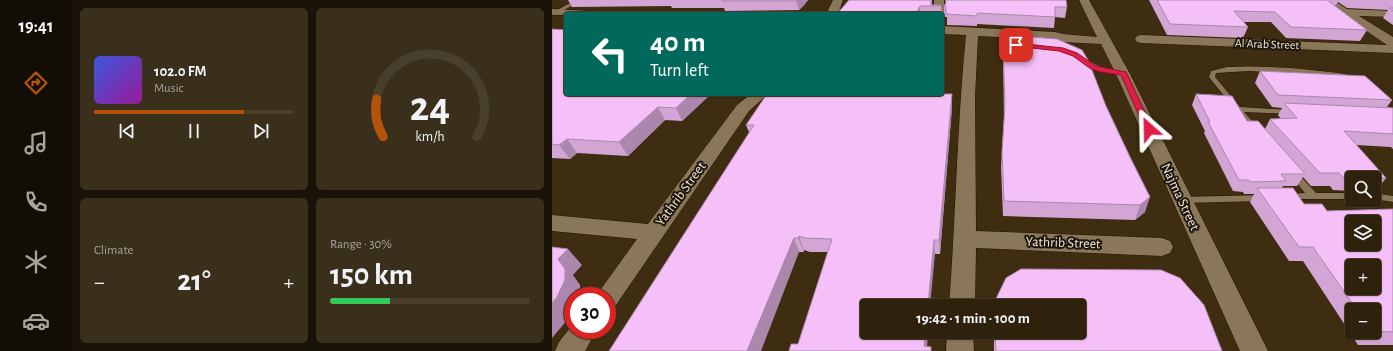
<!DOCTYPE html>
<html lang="en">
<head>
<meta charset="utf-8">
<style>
	:root { --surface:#2e220c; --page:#3a2f1a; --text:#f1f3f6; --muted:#a7a49d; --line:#493f2d; --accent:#b45309 }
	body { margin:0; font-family:"Alegreya Sans",sans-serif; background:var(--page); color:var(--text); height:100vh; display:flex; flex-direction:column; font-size:15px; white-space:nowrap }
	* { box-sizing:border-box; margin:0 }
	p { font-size:13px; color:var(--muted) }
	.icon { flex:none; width:22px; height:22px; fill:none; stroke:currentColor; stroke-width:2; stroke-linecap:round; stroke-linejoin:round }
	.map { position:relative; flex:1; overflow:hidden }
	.side { display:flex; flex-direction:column; gap:8px; padding:8px; background:#191307; width:480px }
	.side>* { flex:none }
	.guide { position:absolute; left:12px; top:12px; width:380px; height:84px; border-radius:4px; box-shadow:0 1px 3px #0004,0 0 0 1px var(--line); background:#00695c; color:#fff; overflow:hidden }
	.fabs { position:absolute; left:793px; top:171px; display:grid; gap:8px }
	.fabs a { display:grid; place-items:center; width:36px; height:36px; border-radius:4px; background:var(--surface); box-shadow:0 1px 3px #0004,0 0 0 1px var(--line); font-size:20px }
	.speed { position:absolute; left:12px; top:287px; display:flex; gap:8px; font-size:20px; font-weight:700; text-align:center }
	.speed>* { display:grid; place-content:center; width:52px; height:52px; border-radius:50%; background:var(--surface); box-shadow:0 1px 3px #0004,0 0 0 1px var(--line); line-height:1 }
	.speed .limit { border:6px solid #d22; background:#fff; color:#111 }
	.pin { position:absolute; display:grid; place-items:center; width:34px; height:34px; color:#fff; margin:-17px; border-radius:8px; box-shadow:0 2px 6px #0006 }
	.me { position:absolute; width:44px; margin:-22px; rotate:335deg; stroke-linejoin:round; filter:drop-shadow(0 0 3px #0008) }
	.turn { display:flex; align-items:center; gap:14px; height:84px; padding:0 20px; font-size:18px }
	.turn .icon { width:52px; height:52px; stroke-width:2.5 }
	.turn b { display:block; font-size:28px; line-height:34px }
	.big { font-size:30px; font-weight:600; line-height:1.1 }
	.side .tile { flex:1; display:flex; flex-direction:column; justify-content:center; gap:6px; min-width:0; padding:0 14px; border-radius:6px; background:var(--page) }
	.side .dial { align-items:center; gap:0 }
	.dial svg { height:104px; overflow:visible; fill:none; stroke:var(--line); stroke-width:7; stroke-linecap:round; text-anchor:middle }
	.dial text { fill:var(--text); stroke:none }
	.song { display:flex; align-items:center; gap:12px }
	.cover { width:48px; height:48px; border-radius:6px; background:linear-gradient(135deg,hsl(230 70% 55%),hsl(300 70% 35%)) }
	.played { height:4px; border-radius:2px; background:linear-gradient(90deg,var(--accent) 75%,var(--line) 75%) }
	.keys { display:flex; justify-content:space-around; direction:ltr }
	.heat { display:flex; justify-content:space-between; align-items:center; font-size:22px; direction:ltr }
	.charge { height:6px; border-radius:3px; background:linear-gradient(90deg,#34c759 30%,var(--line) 0) }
	.side .tiles { flex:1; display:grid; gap:8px; grid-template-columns:repeat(2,1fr) }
	.trip { position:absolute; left:308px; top:299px; width:226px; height:40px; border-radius:4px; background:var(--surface); box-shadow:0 1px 3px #0004,0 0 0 1px var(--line); font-weight:600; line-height:40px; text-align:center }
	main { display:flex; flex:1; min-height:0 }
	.tab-bar { display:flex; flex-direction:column; width:72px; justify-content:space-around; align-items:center; background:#120e05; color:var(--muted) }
	.tab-bar .icon { width:28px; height:28px }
	.tab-bar .current { color:var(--accent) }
	.tab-bar b { font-size:18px; color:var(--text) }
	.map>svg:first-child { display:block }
</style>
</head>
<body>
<main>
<nav class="tab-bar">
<b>19:41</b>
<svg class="icon current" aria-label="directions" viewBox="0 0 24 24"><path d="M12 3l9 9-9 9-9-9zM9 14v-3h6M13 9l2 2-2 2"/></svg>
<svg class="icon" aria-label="music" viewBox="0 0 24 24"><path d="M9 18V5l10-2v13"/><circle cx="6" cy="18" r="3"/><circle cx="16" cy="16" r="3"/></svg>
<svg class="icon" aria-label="phone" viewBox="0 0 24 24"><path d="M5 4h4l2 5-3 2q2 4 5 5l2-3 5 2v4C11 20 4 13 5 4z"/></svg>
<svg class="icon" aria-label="climate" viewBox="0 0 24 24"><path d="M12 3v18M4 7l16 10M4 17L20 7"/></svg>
<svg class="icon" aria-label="car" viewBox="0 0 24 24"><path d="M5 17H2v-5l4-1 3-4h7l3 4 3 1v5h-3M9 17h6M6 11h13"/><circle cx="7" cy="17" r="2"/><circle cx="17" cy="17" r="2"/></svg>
</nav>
<section class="side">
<div class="tiles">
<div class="tile">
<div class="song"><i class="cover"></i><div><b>102.0 FM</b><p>Music</p></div></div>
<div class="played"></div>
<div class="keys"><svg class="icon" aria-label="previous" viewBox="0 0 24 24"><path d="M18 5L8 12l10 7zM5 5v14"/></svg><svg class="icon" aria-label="pause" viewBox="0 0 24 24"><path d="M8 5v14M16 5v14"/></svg><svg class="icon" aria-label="next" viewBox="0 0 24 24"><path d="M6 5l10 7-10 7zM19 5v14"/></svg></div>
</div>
<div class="tile dial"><svg viewBox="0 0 100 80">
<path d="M14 69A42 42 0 1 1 86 69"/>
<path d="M14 69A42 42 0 0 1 9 40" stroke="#b45309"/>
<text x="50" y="56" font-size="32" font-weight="700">24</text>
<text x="50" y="72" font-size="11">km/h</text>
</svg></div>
<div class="tile"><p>Climate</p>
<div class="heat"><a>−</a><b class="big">21°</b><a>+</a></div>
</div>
<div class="tile"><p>Range · 30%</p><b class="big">150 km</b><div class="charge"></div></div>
</div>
</section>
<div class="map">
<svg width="841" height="351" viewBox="0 0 841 351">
	<rect width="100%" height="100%" fill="#3e2d10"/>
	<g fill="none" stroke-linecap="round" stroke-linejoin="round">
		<g stroke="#241500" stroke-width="1">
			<path id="service" d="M24 0H31L6 13 1 12Z
				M529 57 547 66 574 74 571 76 547 71 527 60 526 59Z
				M675 67C712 65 756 69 793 74L796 76 793 78 756 74 697 71 664 73 663 77 688 107 739 110 743 112 739 114 692 112 707 129 703 131H700L657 77 659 71Z
				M740 169 743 170 764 193H800V199H732L730 197 735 194 753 193 736 172Z
				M822 193 841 196V202L822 199Z
				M711 195 716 198 711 201 630 203 627 202 625 200 627 198 630 197Z"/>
		</g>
		<g stroke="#241500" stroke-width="1">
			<path id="minor" d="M281 0H291L286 14H274Z
				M382 0H392L393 14 391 16 390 14H381Z
				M527 0H537L578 74 716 351H688L564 74 549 44 510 42 502 40 426 36 423 97 424 231 610 238 618 241 621 247 618 253 610 256 424 248 423 306H397C404 216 405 125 414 35L390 34V26L503 32 511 34 545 37Z
				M769 0H781L795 9 841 11V17L807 16 841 37V53L589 43 585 42 583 39 585 36 589 35 835 45Z
				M0 9 39 11 43 12 45 14 0 15Z
				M199 94H216L197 111 64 305 55 309V296H44L85 239 0 231V215L96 224 185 105Z
				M21 324V330H45L33 351H3L7 342Z
				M395 332H421L422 351H394Z"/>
		</g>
		<use href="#service" fill="#8a7658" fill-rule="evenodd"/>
		<use href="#minor" fill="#8a7658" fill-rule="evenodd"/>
	</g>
	<path fill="#d2a5d4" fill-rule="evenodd" d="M16 0H256L252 5 247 10 173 11 172 8H120L119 6 20 7Z
		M297 0H380V5L389 6 390 14H285Z
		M393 0H514L515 7 513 18 503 17 502 28 425 24V26L395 25V17H392V6L394 4Z
		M597 0H841V25L831 18 836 10 795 8 786 2 783 6 815 30 808 41 734 38 719 22H691L696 27 691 38 615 35Z
		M0 29 14 94H159L130 121 113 120 76 156 25 153 18 159 0 158Z
		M505 39 593 212 583 220 451 216 449 167 452 119 451 55V42Z
		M708 71 840 100 835 107 841 108V149L839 147 804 145 834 178 823 192H822V178H800V191L781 190 778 186H759L751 177 745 186H731L730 188 752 204 775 211 841 209V345H806L751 261H737L698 202 702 194H692L691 192 681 191 652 133 653 131 640 105 644 94 695 121 713 129 718 119H729L726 115 730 108 720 107 703 83ZM800 310H822V332H800Z
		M400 107 388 254H383L315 332H376L375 346 246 344 276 252H258L252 250V252H247L194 125Z
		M469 269 609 270 628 278 652 305 670 351H442V332H527V306H442V303L454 278Z"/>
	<path fill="#ab86ad" d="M245 0H256L252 5 247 10 244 1Z
		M368 6V14H364Z
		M139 94H159L130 121 124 108Z
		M400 94V107L388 254 387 240Z
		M106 107 113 120 76 156 67 142Z
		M15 139 25 153 18 159 7 145Z
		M598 197 593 212 583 220 588 205Z
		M247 236 252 250V252L246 238Z
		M242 238 247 252 209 351H195Z
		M382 240 383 254 378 306H376Z
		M16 249 30 265 21 275 28 285V296H21V313L0 338V303L6 259Z
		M373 332H376L374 351 372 346Z"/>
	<path fill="#f4c0f7" stroke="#ab86ad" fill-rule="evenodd" d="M171 0H245L244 1H170Z
		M297 0H379V5H389V6H368L364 14H285Z
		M394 0H514L515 7H503V17L425 13V16L394 14V6H392L394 3Z
		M605 0H775L815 30 739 27 723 12 682 11 696 27 618 24Z
		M837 8H841V11Z
		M0 29 14 30V94H139L124 108 106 107 67 142 15 139 7 145 0 144Z
		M479 37 505 39 530 50 536 60 554 106 578 157 598 197 588 205 452 201 450 152 453 105 451 42Z
		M708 71 813 76 840 100 726 95Z
		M215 94H400L387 240H382L376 306H315V332H373L372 346 379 347V351H237L239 344H246L280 239 253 238 247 236 246 238H242L195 351H57L202 125H194Z
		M644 94 680 96 695 121H706L753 174H729L734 181 698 182 697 180H687L656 122H658Z
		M732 103 841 108V134L792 131 834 178 791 177 787 173H768L718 119 745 118Z
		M705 188H741L752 204H770L775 211 841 209V332L822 331V310H805L761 247H747ZM800 222H822V244H800ZM800 266H822V288H800Z
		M0 247 16 249 6 259 13 269V280L5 297 0 303Z
		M469 269 609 270 628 278 652 305 670 351H444L443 332H527V306H442V303L454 278Z"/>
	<path fill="#e11d48" stroke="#92132f" d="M464 43 511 48 525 53 544 66 574 72 601 129 597 132 593 129 569 75 549 72 539 69 521 56 507 51 461 46V45Z"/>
	<g text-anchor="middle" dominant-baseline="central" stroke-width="4" stroke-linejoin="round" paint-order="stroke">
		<g font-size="12" fill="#f1e6d6" stroke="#1e170b">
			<text transform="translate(715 44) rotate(2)">Al Arab Street</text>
		</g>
		<g font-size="14" fill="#f1e6d6" stroke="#1e170b">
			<text transform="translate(129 194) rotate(-54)">Yathrib Street</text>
			<text transform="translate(628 197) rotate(65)">Najma Street</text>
			<text transform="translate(511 243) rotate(2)">Yathrib Street</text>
		</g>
	</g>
</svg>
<div class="fabs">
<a><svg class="icon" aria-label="search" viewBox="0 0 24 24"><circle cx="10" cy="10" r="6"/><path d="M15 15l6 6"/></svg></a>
<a><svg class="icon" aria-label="layers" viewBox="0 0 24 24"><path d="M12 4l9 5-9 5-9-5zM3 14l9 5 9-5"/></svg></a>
<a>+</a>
<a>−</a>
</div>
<div class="speed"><div class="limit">30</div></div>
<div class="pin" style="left:464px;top:45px;background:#d93025"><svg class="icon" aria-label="arrive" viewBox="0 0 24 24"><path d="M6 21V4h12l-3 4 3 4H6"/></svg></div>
<svg class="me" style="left:597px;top:129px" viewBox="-20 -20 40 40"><path d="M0-17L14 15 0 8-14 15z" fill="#e11d48" stroke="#fff" stroke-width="4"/></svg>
<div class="trip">19:42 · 1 min · 100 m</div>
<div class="guide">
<div class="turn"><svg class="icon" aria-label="left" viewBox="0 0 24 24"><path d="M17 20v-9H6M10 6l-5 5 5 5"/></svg><div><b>40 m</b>Turn left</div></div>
</div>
</div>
</main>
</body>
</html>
